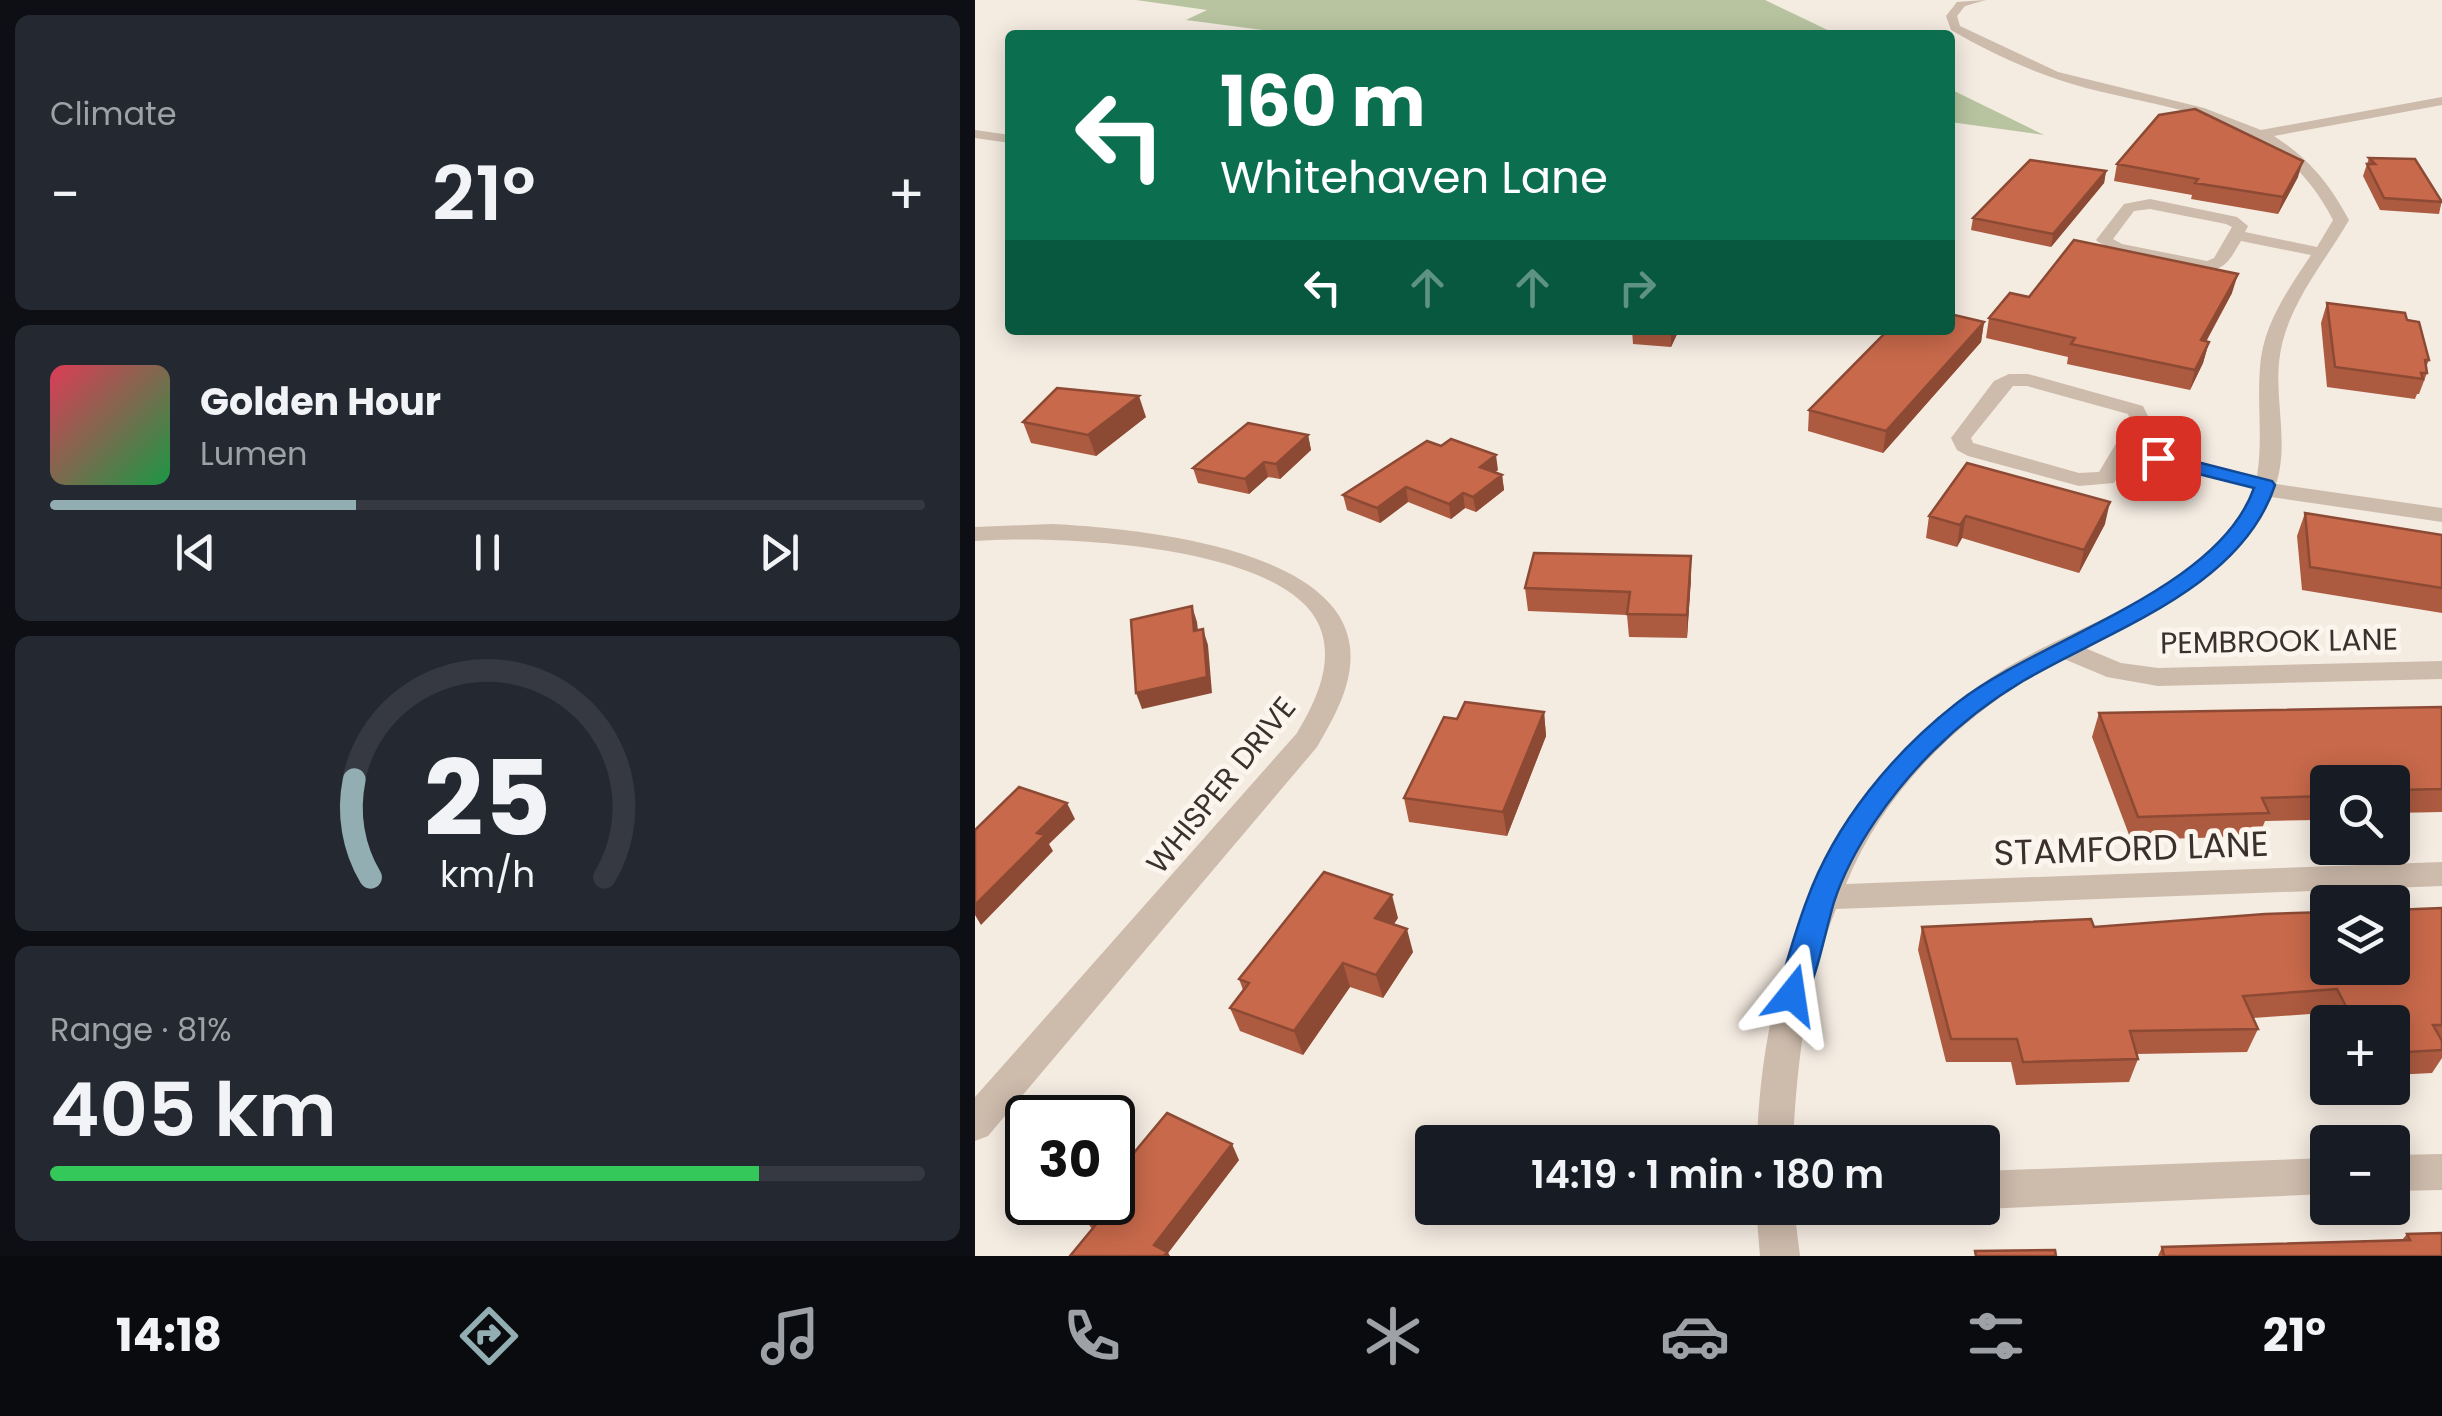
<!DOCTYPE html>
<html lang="en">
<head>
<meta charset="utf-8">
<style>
	:root { --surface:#171b24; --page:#242831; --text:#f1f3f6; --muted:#9ea1a6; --line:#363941; --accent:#92aeb2 }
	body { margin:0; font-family:Poppins,sans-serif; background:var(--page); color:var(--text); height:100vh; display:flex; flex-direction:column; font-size:38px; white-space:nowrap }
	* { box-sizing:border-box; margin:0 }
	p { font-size:32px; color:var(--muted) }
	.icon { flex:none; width:55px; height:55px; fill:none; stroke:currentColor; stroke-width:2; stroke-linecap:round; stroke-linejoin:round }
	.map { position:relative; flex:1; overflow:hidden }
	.drawer { display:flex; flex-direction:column; gap:15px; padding:15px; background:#0d0f14; width:975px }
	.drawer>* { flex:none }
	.hud { position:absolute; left:30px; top:30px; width:950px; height:305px; border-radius:10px; box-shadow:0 5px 25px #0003; background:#0b6e4f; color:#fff; overflow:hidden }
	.tools { position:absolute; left:1335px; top:765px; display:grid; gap:20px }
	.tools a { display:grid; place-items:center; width:100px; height:100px; border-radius:10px; background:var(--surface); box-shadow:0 5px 25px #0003; font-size:50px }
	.speed { position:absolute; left:30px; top:1095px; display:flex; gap:20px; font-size:50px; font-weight:700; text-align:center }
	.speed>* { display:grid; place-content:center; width:130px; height:130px; border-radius:50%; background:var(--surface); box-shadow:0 5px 25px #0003; line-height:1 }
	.speed .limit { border:5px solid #111; border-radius:15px; background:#fff; color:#111 }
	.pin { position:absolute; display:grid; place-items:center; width:85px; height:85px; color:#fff; margin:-42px; border-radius:20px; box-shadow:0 5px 15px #0006 }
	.me { position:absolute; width:110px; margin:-55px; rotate:15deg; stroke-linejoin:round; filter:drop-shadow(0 0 8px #0008) }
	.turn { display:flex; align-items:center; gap:35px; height:210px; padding:0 50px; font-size:45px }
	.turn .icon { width:130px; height:130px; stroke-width:2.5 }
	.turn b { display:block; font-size:70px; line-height:85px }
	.lanes { display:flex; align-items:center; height:95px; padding:0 50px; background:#0003; justify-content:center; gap:50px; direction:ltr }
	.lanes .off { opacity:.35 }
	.big { font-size:75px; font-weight:600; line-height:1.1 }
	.drawer .widget { flex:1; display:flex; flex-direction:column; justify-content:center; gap:15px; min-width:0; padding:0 35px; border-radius:15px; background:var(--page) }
	.drawer .dial { align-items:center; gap:0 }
	.dial svg { height:260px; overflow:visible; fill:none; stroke:var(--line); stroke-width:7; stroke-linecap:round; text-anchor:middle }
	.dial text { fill:var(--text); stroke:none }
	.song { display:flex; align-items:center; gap:30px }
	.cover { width:120px; height:120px; border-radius:15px; background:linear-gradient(135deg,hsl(350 70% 55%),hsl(140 70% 35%)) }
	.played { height:10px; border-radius:5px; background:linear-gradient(90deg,var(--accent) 35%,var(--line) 35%) }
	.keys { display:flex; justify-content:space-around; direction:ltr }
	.heat { display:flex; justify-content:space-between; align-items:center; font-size:55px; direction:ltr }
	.charge { height:15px; border-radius:8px; background:linear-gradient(90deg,#34c759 81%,var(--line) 0) }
	.trip { position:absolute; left:440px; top:1125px; width:585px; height:100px; border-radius:10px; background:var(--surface); box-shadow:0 5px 25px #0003; font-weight:600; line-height:100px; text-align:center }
	.menu { display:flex; height:160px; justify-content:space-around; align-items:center; background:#090b0e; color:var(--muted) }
	.menu .icon { width:70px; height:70px }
	.menu .selected { color:var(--accent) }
	.menu b { font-size:45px; color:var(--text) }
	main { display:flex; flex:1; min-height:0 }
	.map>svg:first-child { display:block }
</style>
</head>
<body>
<main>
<section class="drawer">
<div class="widget"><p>Climate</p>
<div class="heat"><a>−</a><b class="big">21°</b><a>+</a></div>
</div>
<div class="widget">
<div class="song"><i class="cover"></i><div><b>Golden Hour</b><p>Lumen</p></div></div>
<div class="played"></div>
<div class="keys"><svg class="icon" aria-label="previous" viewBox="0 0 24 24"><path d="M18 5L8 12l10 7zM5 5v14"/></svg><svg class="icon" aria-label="pause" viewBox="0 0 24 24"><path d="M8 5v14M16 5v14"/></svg><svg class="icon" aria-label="next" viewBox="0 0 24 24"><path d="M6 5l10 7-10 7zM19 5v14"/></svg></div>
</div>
<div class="widget dial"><svg viewBox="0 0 100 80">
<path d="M14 69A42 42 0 1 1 86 69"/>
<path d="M14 69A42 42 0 0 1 9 39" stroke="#92aeb2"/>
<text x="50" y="56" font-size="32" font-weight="700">25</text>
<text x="50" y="72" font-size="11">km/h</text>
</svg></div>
<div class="widget"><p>Range · 81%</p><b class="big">405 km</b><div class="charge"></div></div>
</section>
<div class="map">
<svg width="1467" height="1256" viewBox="0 0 1467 1256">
	<rect width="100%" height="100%" fill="#f4ebe1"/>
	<path fill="#b8c4a0" d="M161 0H790L863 35H326L211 20 232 10Z
		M975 89 1069 135 975 122Z"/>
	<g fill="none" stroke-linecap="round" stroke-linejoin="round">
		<path fill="#cdbbac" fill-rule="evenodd" d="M1011 0 990 6 982 16 985 26 1083 72 1229 108 1286 130 1467 97V105L1299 136C1334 159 1354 183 1374 220 1349 264 1310 306 1304 362 1300 403 1314 444 1301 484L1467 508V522L1296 497C1265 573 1179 614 1110 648L1146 663 1183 668 1467 661V679L1183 686 1132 677 1089 659C996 706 911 785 871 884L1467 862V886L861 909C831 984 822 1062 818 1142H782C788 952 863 771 1031 668 1115 617 1238 589 1278 488L1155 457 1139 483 1104 486 993 456 982 450 976 438 1019 381 1034 374H1053L1168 406 1175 420 1161 446 1282 476C1288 440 1282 404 1285 367 1288 324 1313 290 1336 255L1266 241C1259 252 1254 265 1241 269 1222 275 1135 254 1121 240L1149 204 1175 199 1262 217 1273 226 1270 232 1342 247 1358 220C1305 116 1212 114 1111 88 1063 75 1019 55 976 30L971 16 982 2ZM1175 209 1251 224 1257 227 1239 258 1232 261 1147 244 1138 239 1159 211ZM1038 386H1052L1153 414 1155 420 1124 472 1104 473 998 443 996 438Z
			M0 130 35 135V143L0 138Z
			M77 524C155 528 364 546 375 647 379 684 359 717 342 747L13 1136 0 1141V1097L322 733C341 701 360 662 344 625 308 543 77 535 0 541V527Z
			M1467 1154V1190L1418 1191V1155Z
			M1352 1158V1194L1008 1209 1005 1208 1008 1171Z
			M781 1208H819L825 1256H785Z"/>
	</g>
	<path fill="#ac5a40" d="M1394 158 1467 200 1464 214 1405 210 1388 176Z
		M1142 164 1323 177 1303 214 1216 199 1217 195 1139 181Z
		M1131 171 1129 183 1076 247 996 230 998 218Z
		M1257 293 1231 342H1234L1228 363 1215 390 1092 364 1093 357 1011 338 1014 318 1054 297Z
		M1352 303 1432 320 1454 360 1451 367 1452 373 1444 394H1442L1440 399 1352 387 1346 323Z
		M1009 322 1006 342 908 453 833 431 834 410Z
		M657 330H704L696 347 658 344Z
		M171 417 121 456 56 443 48 422Z
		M333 435 336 450 305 479 293 477 274 494 223 483 218 468Z
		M992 463 1130 524 1104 573 987 538 982 547 951 538 954 516Z
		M523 470 520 472 527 475 529 490 501 512 490 508 476 519 433 502 405 523 372 510 368 495Z
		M1330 513 1467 535V613L1327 590 1322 536Z
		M716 578 712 638 654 637 652 615 553 611 550 588Z
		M1467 707V812L1418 813V782H1352V814H1343L1340 820 1290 821 1284 836 1156 840 1117 737 1124 713Z
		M569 712 571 736 532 836 434 822 429 798 482 719Z
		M1467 908V1058L1457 1073 1418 1075V1022H1354L1349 1013 1278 1018 1283 1029 1272 1052 1161 1054 1163 1059 1154 1082 1041 1085 1036 1062H971L943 950 947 927H1119Z
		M423 918 419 924 438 952 408 998 375 987 328 1055 265 1031 255 1008 268 990 264 979Z
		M264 1160 193 1253 195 1256H95L117 1229 107 1215Z
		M1432 1234 1467 1256H1183L1187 1247 1427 1240Z"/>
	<path fill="#8c4a34" d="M1328 161 1323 177 1303 214 1308 197Z
		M1131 171 1129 183 1076 247 1078 234Z
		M1263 274 1257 293 1220 361 1226 340Z
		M1009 322 1006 342 908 453 911 431Z
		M697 330H704L696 347V333Z
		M1234 342 1228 363 1215 390 1220 370Z
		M164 396 171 417 121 456 113 435Z
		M333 435 336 450 305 479 301 464Z
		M521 455 523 470 507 482 505 467Z
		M289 462 293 477 274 494 270 479Z
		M527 475 529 490 501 512 498 497Z
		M431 487 433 502 405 523 402 508Z
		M488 493 490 508 476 519 474 504Z
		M1135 502 1130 524 1104 573 1109 550Z
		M991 516 987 538 982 547 985 525Z
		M716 556V578L712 638V615Z
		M217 606 222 622 225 647 219 631Z
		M228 629 233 645 237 693 167 709 161 693Z
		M569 712 571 736 532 836 528 812Z
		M92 803 100 819 74 844 78 851 6 925 0 915V905L62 833Z
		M417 895 423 918 406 941 400 918Z
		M432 929 438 952 408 998 401 975Z
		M368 963 375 987 328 1055 319 1031Z
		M257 1144 264 1160 193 1253 195 1256H186L179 1245Z"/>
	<path fill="#c8694b" stroke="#8c4a34" stroke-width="2.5" d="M1220 109 1328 161 1308 197 1220 183 1223 179 1142 164 1184 115Z
		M1394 158 1440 159 1467 202 1409 198 1392 164H1400Z
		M1055 160 1131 171 1078 234 998 218Z
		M1099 240 1263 274 1226 340 1234 342 1220 370 1096 344 1100 338 1014 318 1035 293 1054 297Z
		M1352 303 1430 313 1432 320 1444 322 1454 360H1450L1452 373H1446L1448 379 1360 367Z
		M975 314 1009 322 911 431 834 410 913 330H975Z
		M659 330H697L696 333Z
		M82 388 164 396 113 435 48 422Z
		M273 423 333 435 301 464 289 462 270 479 218 468Z
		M476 439 521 455 505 467 527 475 498 497 488 493 474 504 431 487 402 508 368 495 452 441 466 446Z
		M992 463 1135 502 1109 550 991 516 985 525 954 516Z
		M1330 513 1467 535V588L1335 567Z
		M559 553 716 556 712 615 652 614 655 592 550 588Z
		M217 606 219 631 228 629 232 677 161 693 156 620Z
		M490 702 569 712 528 812 429 798 469 717 482 719Z
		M1467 707V789L1418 790V782H1352V791H1348L1351 796 1287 798 1294 813 1163 817 1124 713Z
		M44 787 92 803 62 833 70 835 0 905V830Z
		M349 872 417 895 400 918 432 929 401 975 368 963 319 1031 255 1008 274 983 264 979Z
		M1467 908V1025H1458L1467 1041V1050L1432 1052 1418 1022H1379L1362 989 1268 996 1283 1029 1155 1031 1163 1059 1048 1062 1042 1039H976L947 927 1116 919 1119 927 1290 914 1352 912V968H1418V910Z
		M192 1113 257 1144 179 1245 192 1252 189 1256H95L123 1222 107 1215 117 1202H138V1178Z
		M1467 1233V1256H1189L1187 1247 1435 1240 1432 1234Z
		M1080 1250 1081 1256H1001L1000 1251Z"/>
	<path fill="#1a73e8" stroke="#114b97" stroke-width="2.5" d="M1183 452 1297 481 1300 485C1266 589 1134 630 1048 681 1016 700 985 724 958 751 918 791 877 847 859 902 849 936 843 973 828 1004L817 1008 806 1004 802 995C812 963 820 931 832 900 860 823 918 753 982 703 1065 638 1243 591 1279 488L1176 462V453Z"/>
	<g text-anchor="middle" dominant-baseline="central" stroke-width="10" stroke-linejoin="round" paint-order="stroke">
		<g font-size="30" fill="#3b302b" stroke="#fbf5ee">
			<text transform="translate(1304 641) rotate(-1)">PEMBROOK LANE</text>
			<text transform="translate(246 785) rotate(-51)">WHISPER DRIVE</text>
		</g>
		<g font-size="35" fill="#3b302b" stroke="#fbf5ee">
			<text transform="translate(1156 848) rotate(-2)">STAMFORD LANE</text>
		</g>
	</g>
</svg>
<div class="tools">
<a><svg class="icon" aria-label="search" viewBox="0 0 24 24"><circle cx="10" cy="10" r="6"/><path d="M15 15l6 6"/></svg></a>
<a><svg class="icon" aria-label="layers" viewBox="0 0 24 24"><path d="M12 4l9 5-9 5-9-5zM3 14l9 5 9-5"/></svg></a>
<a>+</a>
<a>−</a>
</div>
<div class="speed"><div class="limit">30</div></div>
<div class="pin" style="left:1183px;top:458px;background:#d93025"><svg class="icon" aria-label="arrive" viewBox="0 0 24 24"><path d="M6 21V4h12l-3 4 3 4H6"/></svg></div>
<svg class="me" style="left:817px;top:995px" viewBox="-20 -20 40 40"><path d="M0-17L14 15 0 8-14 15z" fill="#1a73e8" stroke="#fff" stroke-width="4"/></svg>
<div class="trip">14:19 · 1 min · 180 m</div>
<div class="hud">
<div class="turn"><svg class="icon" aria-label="left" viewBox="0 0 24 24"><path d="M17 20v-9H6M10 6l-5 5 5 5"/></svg><div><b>160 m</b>Whitehaven Lane</div></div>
<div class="lanes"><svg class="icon" aria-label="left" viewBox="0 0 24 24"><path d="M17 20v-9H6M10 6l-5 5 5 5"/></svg><svg class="icon off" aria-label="ahead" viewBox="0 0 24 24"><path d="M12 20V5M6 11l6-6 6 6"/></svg><svg class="icon off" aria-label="ahead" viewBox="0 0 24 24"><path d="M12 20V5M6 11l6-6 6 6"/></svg><svg class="icon off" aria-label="right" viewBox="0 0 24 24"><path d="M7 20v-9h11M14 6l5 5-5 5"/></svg></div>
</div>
</div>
</main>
<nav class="menu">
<b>14:18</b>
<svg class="icon selected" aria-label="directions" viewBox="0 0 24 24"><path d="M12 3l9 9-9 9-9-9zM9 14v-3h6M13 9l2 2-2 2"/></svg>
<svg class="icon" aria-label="music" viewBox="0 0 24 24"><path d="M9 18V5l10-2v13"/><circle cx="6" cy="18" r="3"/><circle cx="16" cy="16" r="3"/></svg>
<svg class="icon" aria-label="phone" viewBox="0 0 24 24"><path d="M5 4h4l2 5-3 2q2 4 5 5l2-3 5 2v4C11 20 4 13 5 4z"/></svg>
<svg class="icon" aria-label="climate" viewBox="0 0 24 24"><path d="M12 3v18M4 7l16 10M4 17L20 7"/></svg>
<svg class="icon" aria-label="car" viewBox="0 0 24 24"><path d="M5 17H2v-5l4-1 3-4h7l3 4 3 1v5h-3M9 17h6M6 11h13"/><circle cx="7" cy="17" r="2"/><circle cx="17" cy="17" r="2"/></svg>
<svg class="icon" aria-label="filters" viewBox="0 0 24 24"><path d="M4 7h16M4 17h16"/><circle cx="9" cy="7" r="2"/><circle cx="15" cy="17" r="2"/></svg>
<b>21°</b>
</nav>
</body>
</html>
